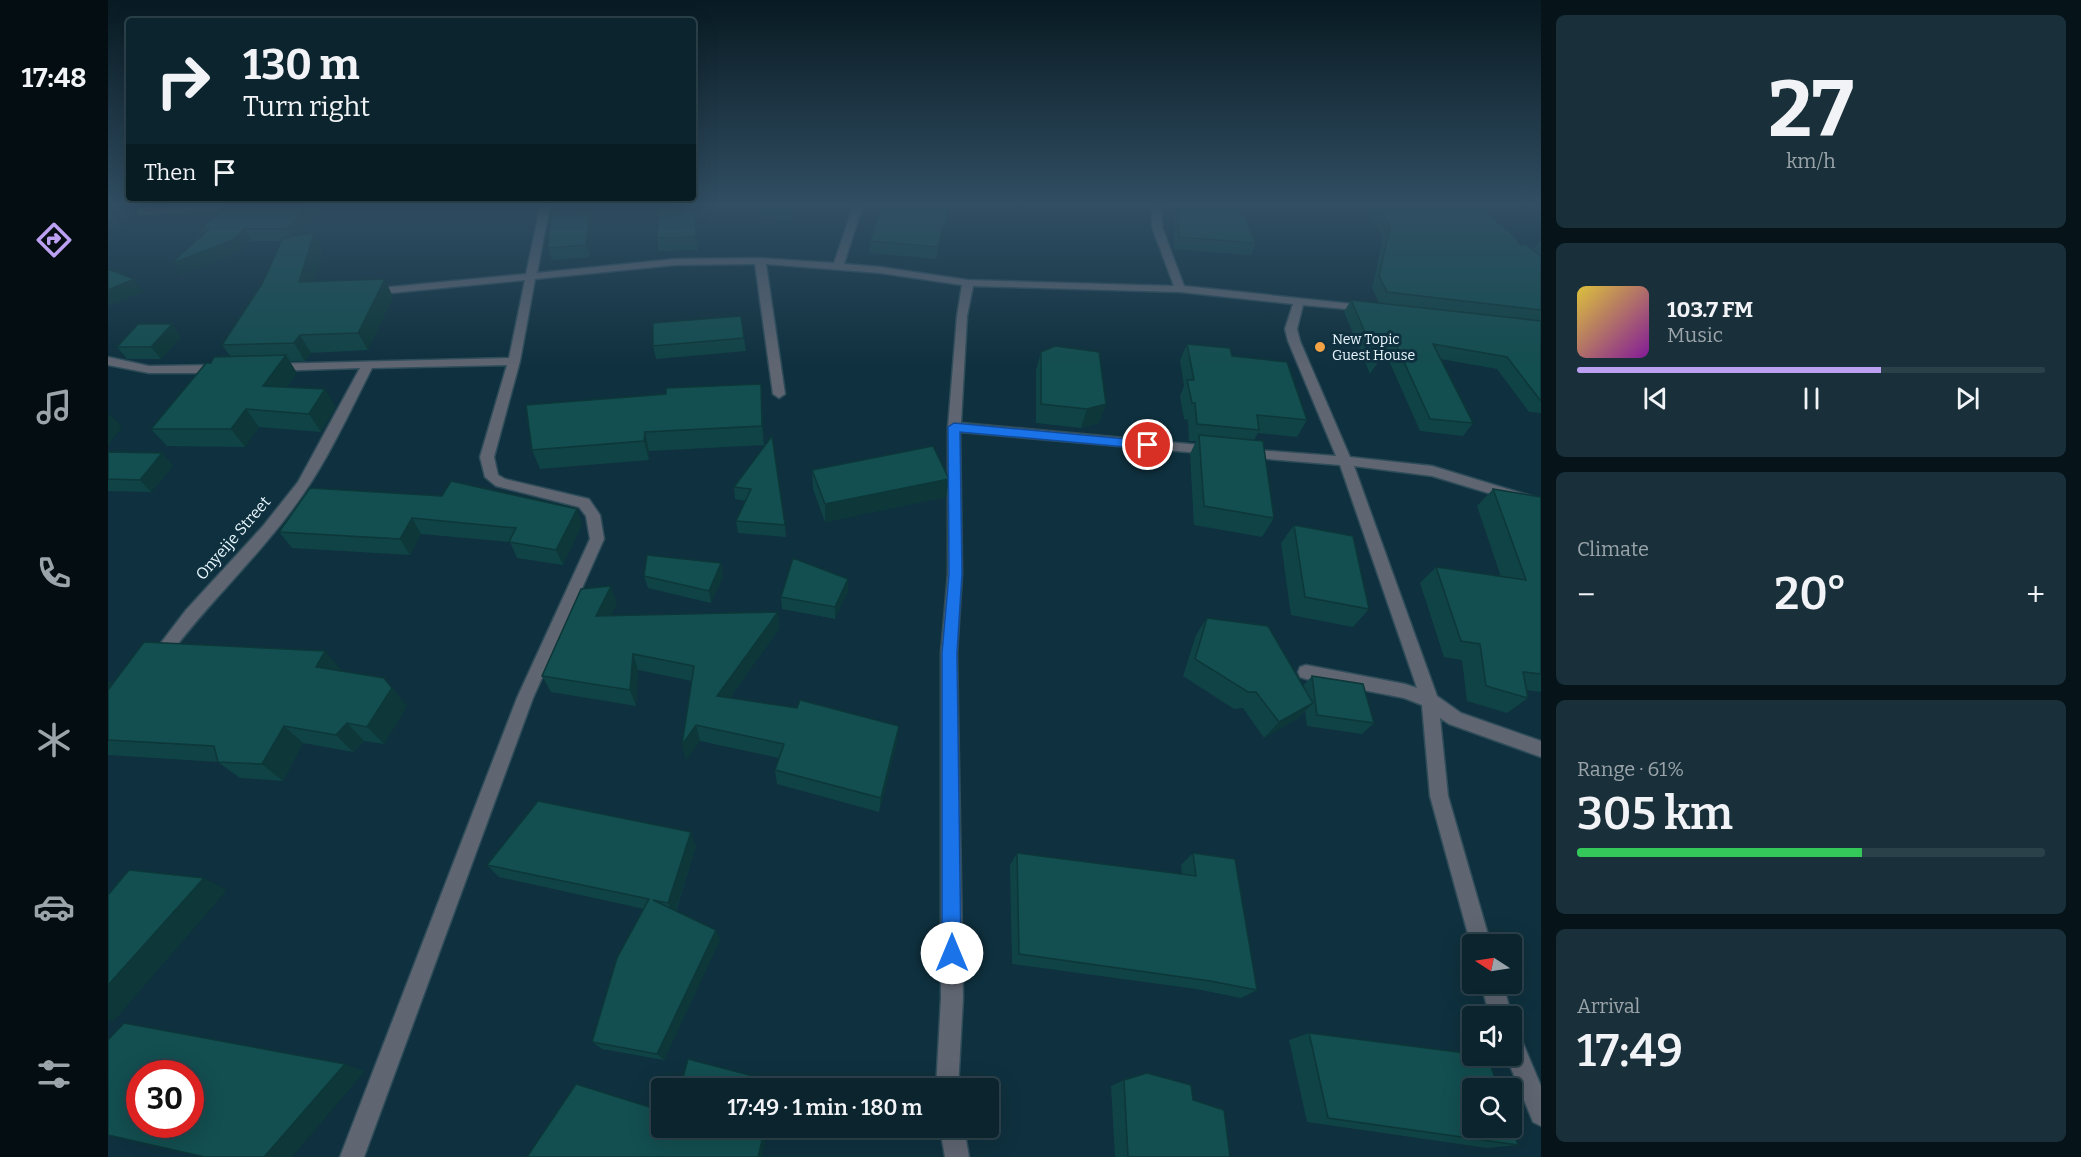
<!DOCTYPE html>
<html lang="en">
<head>
<meta charset="utf-8">
<style>
	:root { --surface:#0b242e; --page:#19303a; --text:#f1f3f6; --muted:#9aa4aa; --line:#2b414a; --accent:#bca0f2 }
	body { margin:0; font-family:Bitter,serif; background:var(--page); color:var(--text); height:100vh; display:flex; flex-direction:column; font-size:22px; white-space:nowrap }
	* { box-sizing:border-box; margin:0 }
	p { font-size:20px; color:var(--muted) }
	.icon { flex:none; width:33px; height:33px; fill:none; stroke:currentColor; stroke-width:2; stroke-linecap:round; stroke-linejoin:round }
	.map { position:relative; flex:1; overflow:hidden }
	.panel { display:flex; flex-direction:column; gap:15px; padding:15px; background:#061419; width:540px }
	.panel>* { flex:none }
	.guide { position:absolute; left:18px; top:18px; width:570px; height:183px; border-radius:6px; box-shadow:0 6px 24px #0002,0 0 0 2px var(--line); background:#0b242e; color:var(--text); overflow:hidden }
	.needle { width:39px; rotate:282deg }
	.tools { position:absolute; left:1354px; top:934px; display:grid; gap:12px }
	.tools a { display:grid; place-items:center; width:60px; height:60px; border-radius:6px; background:var(--surface); box-shadow:0 6px 24px #0002,0 0 0 2px var(--line); font-size:30px }
	.speed { position:absolute; left:18px; top:1060px; display:flex; gap:12px; font-size:30px; font-weight:700; text-align:center }
	.speed>* { display:grid; place-content:center; width:78px; height:78px; border-radius:50%; background:var(--surface); box-shadow:0 6px 24px #0002,0 0 0 2px var(--line); line-height:1 }
	.speed .limit { border:9px solid #d22; background:#fff; color:#111 }
	.pin { position:absolute; display:grid; place-items:center; width:51px; height:51px; color:#fff; margin:-26px; border:3px solid #fff; border-radius:50%; box-shadow:0 2px 6px #0007 }
	.me { position:absolute; width:66px; margin:-33px; rotate:0deg; stroke-linejoin:round; filter:drop-shadow(0 0 4px #0008) }
	.turn { display:flex; align-items:center; gap:21px; height:126px; padding:0 18px; font-size:27px }
	.turn .icon { width:78px; height:78px; stroke-width:2.5 }
	.turn b { display:block; font-size:42px; line-height:51px }
	.then { display:flex; align-items:center; height:57px; padding:0 18px; background:#0003; gap:12px; font-size:22px }
	.big { font-size:45px; font-weight:600; line-height:1.1 }
	.panel .widget { flex:1; display:flex; flex-direction:column; justify-content:center; gap:9px; min-width:0; padding:0 21px; border-radius:9px; background:var(--page) }
	.panel .dial { align-items:center; gap:0 }
	.dial b { font-size:78px; line-height:1 }
	.song { display:flex; align-items:center; gap:18px }
	.cover { width:72px; height:72px; border-radius:9px; background:linear-gradient(135deg,hsl(50 70% 55%),hsl(290 70% 35%)) }
	.played { height:6px; border-radius:3px; background:linear-gradient(90deg,var(--accent) 65%,var(--line) 65%) }
	.keys { display:flex; justify-content:space-around; direction:ltr }
	.heat { display:flex; justify-content:space-between; align-items:center; font-size:33px; direction:ltr }
	.charge { height:9px; border-radius:4px; background:linear-gradient(90deg,#34c759 61%,var(--line) 0) }
	.trip { position:absolute; left:543px; top:1078px; width:348px; height:60px; border-radius:6px; background:var(--surface); box-shadow:0 6px 24px #0002,0 0 0 2px var(--line); font-weight:600; line-height:60px; text-align:center }
	main { display:flex; flex:1; min-height:0 }
	.dock { display:flex; flex-direction:column; width:108px; justify-content:space-around; align-items:center; background:#040e12; color:var(--muted) }
	.dock .icon { width:42px; height:42px }
	.dock .selected { color:var(--accent) }
	.dock b { font-size:27px; color:var(--text) }
	.map>svg:first-child { display:block }
</style>
</head>
<body>
<main>
<nav class="dock">
<b>17:48</b>
<svg class="icon selected" aria-label="directions" viewBox="0 0 24 24"><path d="M12 3l9 9-9 9-9-9zM9 14v-3h6M13 9l2 2-2 2"/></svg>
<svg class="icon" aria-label="music" viewBox="0 0 24 24"><path d="M9 18V5l10-2v13"/><circle cx="6" cy="18" r="3"/><circle cx="16" cy="16" r="3"/></svg>
<svg class="icon" aria-label="phone" viewBox="0 0 24 24"><path d="M5 4h4l2 5-3 2q2 4 5 5l2-3 5 2v4C11 20 4 13 5 4z"/></svg>
<svg class="icon" aria-label="climate" viewBox="0 0 24 24"><path d="M12 3v18M4 7l16 10M4 17L20 7"/></svg>
<svg class="icon" aria-label="car" viewBox="0 0 24 24"><path d="M5 17H2v-5l4-1 3-4h7l3 4 3 1v5h-3M9 17h6M6 11h13"/><circle cx="7" cy="17" r="2"/><circle cx="17" cy="17" r="2"/></svg>
<svg class="icon" aria-label="filters" viewBox="0 0 24 24"><path d="M4 7h16M4 17h16"/><circle cx="9" cy="7" r="2"/><circle cx="15" cy="17" r="2"/></svg>
</nav>
<div class="map">
<svg width="1433" height="1157" viewBox="0 0 1433 1157">
	<rect width="100%" height="100%" fill="#0f303e"/>
	<g fill="none" stroke-linecap="round" stroke-linejoin="round">
		<g stroke="#2e4c59" stroke-width="3">
			<path id="minor" d="M124 204H176L171 207 33 214 28 211 33 208Z
				M433 204H442L429 273 567 259 652 258 726 263 746 204H755L736 264 772 267 860 280 1066 286 1044 227V204H1053L1054 227 1076 286 1264 306V310L1260 311 1195 305 1189 329 1192 341 1242 457 1324 466 1433 499V509L1324 476 1246 466 1329 696 1353 713 1433 741V757L1341 724 1332 718 1340 796 1383 945H1365V951L1363 945 1322 796 1314 705 1296 698 1198 679 1192 677 1190 672 1192 667 1198 665 1297 684 1309 688 1232 465 1136 457 1129 453 1136 449 1228 456 1180 341 1177 329 1185 304 1072 292 865 286 859 316 853 423 1103 446 1110 450 1103 454 852 432 854 574 849 653 855 998 850 1089H828L833 998V653L840 574V427L849 316 854 285 772 273 658 264 677 394 671 398 665 394 647 264 567 265 427 279 412 361 386 457 390 475 397 479 481 499 492 515 496 539 425 698 256 1157H232L409 698 482 539 478 516 471 507 388 486 377 477 372 457 399 365 264 368C239 417 217 467 183 511 143 565 93 610 54 665L48 667 42 665 40 660 78 610 155 526 190 482 252 368 166 371 160 367 162 364 401 358 417 280 262 295 257 292 262 289 418 274Z
				M0 357 41 366 112 365 118 369 112 373H41L0 365Z
				M1373 984H1395L1404 1017H1382Z
				M1404 1033 1412 1036 1433 1086V1126L1425 1122 1398 1056H1404Z
				M832 1128H856L861 1157H837Z"/>
		</g>
		<use href="#minor" fill="#5f6571" fill-rule="evenodd"/>
	</g>
	<path fill="#104345" d="M118 204H214L215 206 190 236 215 250 206 282 285 297 260 350 203 353 197 361H181L189 373 179 387 228 407 213 432 151 427 137 447 59 446 43 429 103 363 123 357 114 345 154 284 174 241H143L133 252 73 275 64 263 96 233 94 228Z
		M601 204H630L631 212 606 213Z
		M650 204H687L683 220 650 217Z
		M844 204 828 259 762 253V241Z
		M914 204H942L941 207Z
		M1066 204H1131L1148 243 1143 255 1066 249Z
		M1256 204H1430L1375 211 1413 245 1425 250 1431 242 1433 241V413L1421 412 1389 369 1333 359 1365 423 1355 436 1312 431 1275 347 1270 362 1262 374 1236 312 1243 300 1271 303 1264 288 1275 239Z
		M587 205 590 250 551 251 549 238Z
		M482 212 485 224 482 257 444 260 440 248Z
		M73 337 53 359H19L9 347Z
		M636 338 638 351 548 359 545 346Z
		M1079 344 1124 356 1199 420 1189 437 1150 433 1146 440 1166 518 1154 537 1086 525 1082 454 1088 441H1081L1080 420 1076 419 1072 396 1076 386 1072 360Z
		M933 352 998 404 991 423 973 428 928 423V370Z
		M653 384 656 445 541 451V460L432 469 424 450 558 394Z
		M664 436 677 525 678 537 630 533 628 521 638 501 627 499 626 487Z
		M0 452 54 453 65 466 43 492 0 491Z
		M704 470 841 479 838 497 717 522 705 489Z
		M202 488 469 509 474 525 455 565 409 558 402 542 313 534 302 555 184 548 171 532Z
		M1385 489 1433 497V692L1418 690 1420 698 1399 713 1359 701 1354 660 1336 657 1312 583 1328 567 1393 577 1369 506Z
		M1186 525 1261 609 1245 627 1183 615 1173 543Z
		M613 563 615 576 603 603 540 588 536 576Z
		M740 579V591L727 619 674 609 673 597Z
		M509 603 503 616 670 612 671 629 622 698 789 741 771 812 669 784 667 770 671 758 592 741 578 760 574 745 584 681 530 670 528 706 443 692 434 676Z
		M1099 618 1195 686 1204 676 1266 723 1254 734 1199 726 1197 711 1189 719 1156 738 1135 708 1126 709 1075 676 1088 635Z
		M234 670 233 671 276 678 299 706 276 744 256 741 245 752 195 743 175 781 132 778 110 762 0 755V682L4 684Z
		M588 846 568 911 608 930 612 940 556 1060 494 1049 484 1042 536 909 391 877 379 865Z
		M909 853 1074 874 1073 865 1085 853 1149 990 1133 998 1088 989 904 964 902 865Z
		M1201 1033 1410 1145 1379 1148 1199 1122 1181 1040Z
		M1016 1080 1085 1100 1122 1157H1007L1003 1086Z"/>
	<path fill="#0d3738" d="M201 204H214L215 206 186 241 179 229Z
		M684 204H687L683 220V208Z
		M842 204H844L828 259 830 247Z
		M1375 204H1430L1370 211Z
		M587 205 588 217 590 250 588 237Z
		M482 212 485 224 482 257 478 245Z
		M136 229 143 241 133 252 73 275 64 263Z
		M206 233 215 250 201 300 191 282Z
		M26 279 35 292 0 306V290Z
		M277 279 285 297 260 350 250 333Z
		M64 324 73 337 53 359 43 347Z
		M192 335 203 353 197 361 186 343Z
		M178 355 189 373 167 404 155 386Z
		M653 384 654 403 656 445 654 426Z
		M217 389 228 407 213 432 201 414Z
		M998 404 991 423 973 428 979 409Z
		M138 409 151 427 137 447 123 429Z
		M2 414 14 427 0 445V417Z
		M537 432 541 451V460L536 441Z
		M54 453 65 466 43 492 32 480Z
		M841 479 838 497 717 522V504Z
		M469 509 474 525 455 565 448 550Z
		M304 518 313 534 302 555 292 539Z
		M613 563 615 576 603 603 601 591Z
		M740 579V591L727 619V607Z
		M503 586 509 603 495 633 488 616Z
		M670 612 671 629 612 712 609 696Z
		M217 651 234 670 226 685 208 667Z
		M525 654 530 670 528 706 522 690Z
		M276 678 299 706 276 744 259 727Z
		M0 682 12 691 0 708Z
		M1205 703 1189 719 1156 738 1171 722Z
		M239 723 256 741 245 752 228 735Z
		M588 725 592 741 578 760 574 745Z
		M176 726 195 743 175 781 154 764Z
		M791 726 789 741 771 812 773 798Z
		M583 832 588 846 566 915 560 903Z
		M96 878 119 890 5 1022 0 1020V985Z
		M608 930 612 940 556 1060 549 1054Z
		M237 1064 257 1071 184 1157H156Z
		M667 1082 669 1087V1089H665Z
		M657 1128H660L654 1157H650Z"/>
	<path fill="#134e50" stroke="#0d3738" stroke-width="1.5" fill-rule="evenodd" d="M118 204H201L179 229H136L125 240 64 263 101 229 94 228Z
		M650 204H684L683 208 650 205Z
		M773 204H842L830 247 762 241Z
		M1070 204H1131L1148 243 1071 237Z
		M1269 204H1367L1402 232 1413 245 1417 244 1433 256V310L1279 292 1271 276 1282 227Z
		M587 205 588 237 549 238 551 207Z
		M482 212 478 245 440 248 443 215Z
		M206 233 191 282 277 279 250 333 192 335 186 343 114 345 154 284 175 238Z
		M0 269 26 279 0 290Z
		M1243 300 1433 321V400H1432L1399 357 1325 344 1365 423 1322 419 1282 331 1270 362Z
		M633 316 636 338 545 346V323Z
		M30 324H64L43 347H9Z
		M1079 344 1122 348 1124 356 1179 362 1199 420 1149 415 1151 430 1089 424 1087 403H1084L1079 380H1086Z
		M947 346 991 352 998 404 979 409 933 404V352Z
		M178 355 155 386 217 389 201 414 138 409 123 429H43L98 363H103L106 357Z
		M653 384 654 426 537 432 536 441 424 450 418 405 558 394V388Z
		M1091 435 1155 441 1166 518 1096 506Z
		M664 436 677 525 628 521 643 489 626 487Z
		M825 446 841 479 717 504 704 470Z
		M0 452 54 453 32 480 0 479Z
		M343 481 469 509 448 550 401 542 408 528 304 518 292 539 171 532 202 488 334 496Z
		M1385 489 1433 497V674L1415 672 1420 698 1378 686 1372 644 1353 641 1328 567 1418 580Z
		M1186 525 1245 536 1261 609 1197 597Z
		M539 555 613 563 601 591 536 576Z
		M685 558 740 579 727 607 673 597Z
		M503 586 488 616 670 612 609 696 689 708 692 700 791 726 773 798 667 770 676 744 588 725 574 745 586 666 525 654 522 690 434 676 473 589Z
		M1099 618 1160 626 1205 703 1171 722 1148 692H1140L1087 659Z
		M36 642 217 651 208 667 276 678 284 688 259 727 239 723 228 735 176 726 154 764 110 762 106 746 0 740V690Z
		M1204 676 1255 684 1266 723 1209 715Z
		M430 801 583 832 560 903 545 900 608 930 549 1054 484 1042 509 958 541 899 379 865Z
		M909 853 1088 876 1085 853 1127 859 1149 990 1102 981 911 954Z
		M21 870 96 878 0 985V895Z
		M16 1023 237 1064 156 1157H97L0 1135V1040ZM32 1074H82V1125H32Z
		M1201 1033 1365 1054V1056H1379L1391 1089H1365V1128H1404V1127L1410 1145 1220 1118Z
		M580 1059 667 1082 665 1089H572Z
		M1039 1073 1083 1085 1085 1100 1116 1110 1122 1157H1020L1016 1080Z
		M468 1084 554 1111V1128H657L650 1157H419Z"/>
	<linearGradient id="sky" x2="0" y2="1"><stop stop-color="#081a22"/><stop offset="0.56" stop-color="#314e63"/><stop offset="1" stop-color="#314e63" stop-opacity="0"/></linearGradient>
	<rect width="1433" height="366" fill="url(#sky)"/>
	<path fill="#1a73e8" stroke="#114b97" stroke-width="1.5" d="M846 423 1040 441 1046 445 1040 449 852 432 854 574 849 653 853 953 851 960 844 962 837 960 834 953V653L841 574 840 427Z"/>
	<circle fill="#f4a344" stroke="#0f303e" stroke-width="2" cx="1212" cy="347" r="6"/>
	<g text-anchor="middle" dominant-baseline="central" stroke-width="6" stroke-linejoin="round" paint-order="stroke">
		<g font-size="14" fill="#e9f7ff" stroke="#0f303e" text-anchor="start">
			<text x="1224" y="339">New Topic<tspan x="1224" dy="16">Guest House</tspan></text>
		</g>
		<g font-size="16" fill="#e9f7ff" stroke="#0f303e">
			<text transform="translate(125 538) rotate(-49)">Onyeije Street</text>
		</g>
	</g>
</svg>
<div class="tools">
<a><svg class="needle" viewBox="-14 -14 28 28"><path d="M0-13l5 13h-10z" fill="#e53935"/><path d="M0 13l5-13h-10z" fill="#9aa4aa"/></svg></a>
<a><svg class="icon" aria-label="sound" viewBox="0 0 24 24"><path d="M4 9h4l5-4v14l-5-4H4zM17 9q2 3 0 6"/></svg></a>
<a><svg class="icon" aria-label="search" viewBox="0 0 24 24"><circle cx="10" cy="10" r="6"/><path d="M15 15l6 6"/></svg></a>
</div>
<div class="speed"><div class="limit">30</div></div>
<div class="pin" style="left:1040px;top:445px;background:#d93025"><svg class="icon" aria-label="arrive" viewBox="0 0 24 24"><path d="M6 21V4h12l-3 4 3 4H6"/></svg></div>
<svg class="me" style="left:844px;top:953px" viewBox="-20 -20 40 40"><circle r="19" fill="#fff"/><path d="M0-13L10 11 0 6-10 11z" fill="#1a73e8"/></svg>
<div class="trip">17:49 · 1 min · 180 m</div>
<div class="guide">
<div class="turn"><svg class="icon" aria-label="right" viewBox="0 0 24 24"><path d="M7 20v-9h11M14 6l5 5-5 5"/></svg><div><b>130 m</b>Turn right</div></div>
<div class="then">Then<svg class="icon" aria-label="arrive" viewBox="0 0 24 24"><path d="M6 21V4h12l-3 4 3 4H6"/></svg></div>
</div>
</div>
<section class="panel">
<div class="widget dial"><b>27</b><p>km/h</p></div>
<div class="widget">
<div class="song"><i class="cover"></i><div><b>103.7 FM</b><p>Music</p></div></div>
<div class="played"></div>
<div class="keys"><svg class="icon" aria-label="previous" viewBox="0 0 24 24"><path d="M18 5L8 12l10 7zM5 5v14"/></svg><svg class="icon" aria-label="pause" viewBox="0 0 24 24"><path d="M8 5v14M16 5v14"/></svg><svg class="icon" aria-label="next" viewBox="0 0 24 24"><path d="M6 5l10 7-10 7zM19 5v14"/></svg></div>
</div>
<div class="widget"><p>Climate</p>
<div class="heat"><a>−</a><b class="big">20°</b><a>+</a></div>
</div>
<div class="widget"><p>Range · 61%</p><b class="big">305 km</b><div class="charge"></div></div>
<div class="widget"><p>Arrival</p><b class="big">17:49</b></div>
</section>
</main>
</body>
</html>
